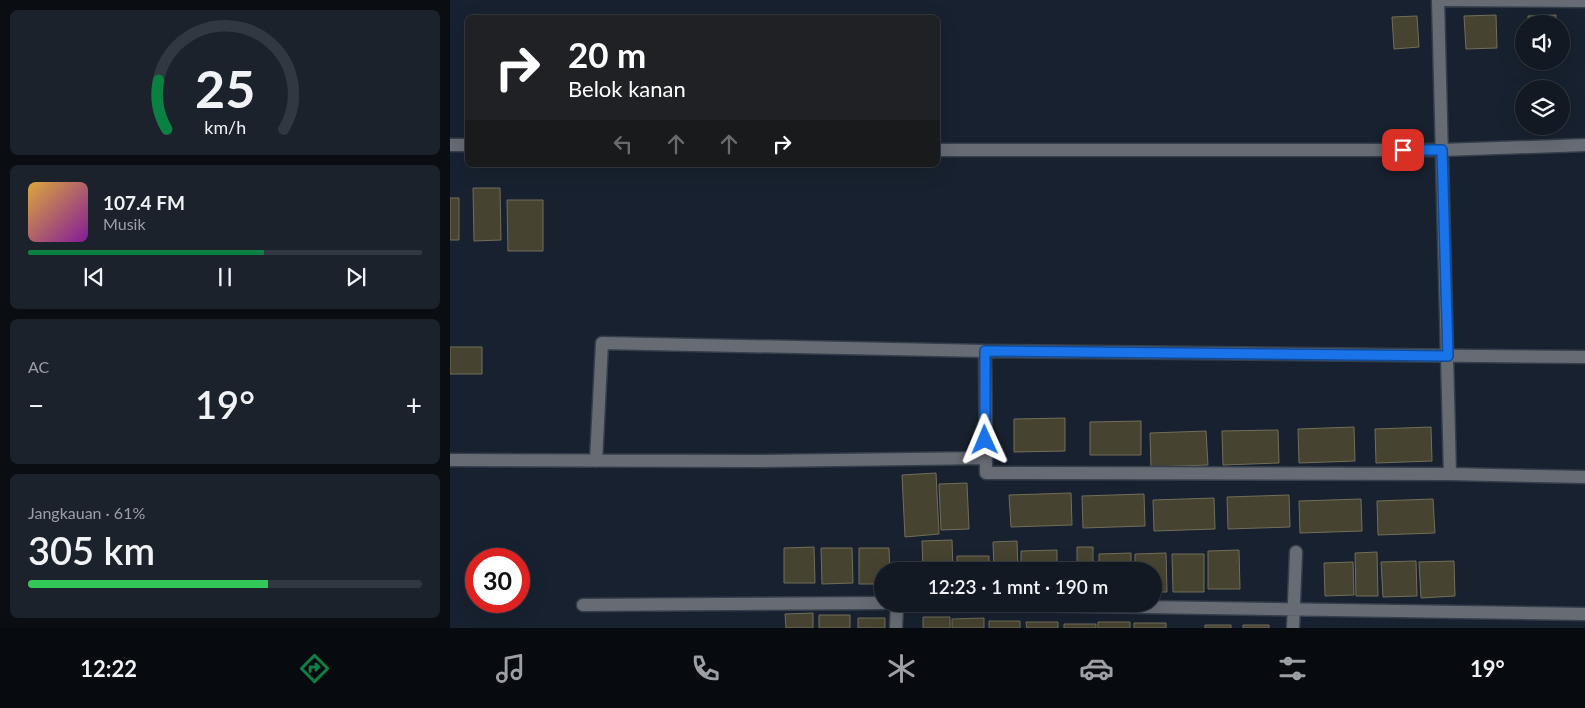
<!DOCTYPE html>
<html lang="id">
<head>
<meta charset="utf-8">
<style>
	:root { --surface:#121923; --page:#1b222b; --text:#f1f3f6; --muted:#9ca0a6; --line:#313841; --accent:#0b8043 }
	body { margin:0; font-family:Lato,sans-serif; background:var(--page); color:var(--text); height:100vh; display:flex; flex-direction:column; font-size:19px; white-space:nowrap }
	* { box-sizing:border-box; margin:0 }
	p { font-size:16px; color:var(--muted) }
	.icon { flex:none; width:28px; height:28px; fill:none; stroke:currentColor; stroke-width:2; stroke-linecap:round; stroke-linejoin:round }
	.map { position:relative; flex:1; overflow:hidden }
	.drawer { display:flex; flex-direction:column; gap:10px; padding:10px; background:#0a0e13; width:450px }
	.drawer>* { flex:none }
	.top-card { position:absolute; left:15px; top:15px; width:475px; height:152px; border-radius:8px; box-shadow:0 5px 20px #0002,0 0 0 1px var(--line); background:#202124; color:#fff; overflow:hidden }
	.tools { position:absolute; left:1065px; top:15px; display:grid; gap:10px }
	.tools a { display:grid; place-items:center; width:55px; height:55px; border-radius:50%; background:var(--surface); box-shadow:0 5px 20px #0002,0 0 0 1px var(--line); font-size:25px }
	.speed { position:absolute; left:15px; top:548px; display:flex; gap:10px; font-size:25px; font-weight:700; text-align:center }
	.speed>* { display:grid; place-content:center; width:65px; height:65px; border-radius:50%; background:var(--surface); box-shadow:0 5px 20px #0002,0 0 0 1px var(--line); line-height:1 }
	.speed .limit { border:8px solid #d22; background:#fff; color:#111 }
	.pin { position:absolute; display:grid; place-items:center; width:42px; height:42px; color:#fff; margin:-21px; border-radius:10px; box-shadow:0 2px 8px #0006 }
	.me { position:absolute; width:55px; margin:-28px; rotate:359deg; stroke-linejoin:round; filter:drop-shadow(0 0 4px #0008) }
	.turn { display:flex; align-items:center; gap:18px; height:105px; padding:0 20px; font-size:22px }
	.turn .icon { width:65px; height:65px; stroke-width:2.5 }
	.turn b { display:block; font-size:35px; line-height:42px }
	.lanes { display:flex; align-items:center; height:48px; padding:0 20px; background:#0003; justify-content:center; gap:25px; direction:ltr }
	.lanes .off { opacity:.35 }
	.big { font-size:38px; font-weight:600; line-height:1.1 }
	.drawer .card { flex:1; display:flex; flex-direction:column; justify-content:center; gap:8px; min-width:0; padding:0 18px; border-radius:8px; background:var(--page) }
	.drawer .dial { align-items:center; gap:0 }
	.dial svg { height:130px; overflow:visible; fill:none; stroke:var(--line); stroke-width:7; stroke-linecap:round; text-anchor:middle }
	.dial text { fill:var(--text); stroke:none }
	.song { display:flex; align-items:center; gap:15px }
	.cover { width:60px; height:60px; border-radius:8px; background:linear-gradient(135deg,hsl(40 70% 55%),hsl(290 70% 35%)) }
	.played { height:5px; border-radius:2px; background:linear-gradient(90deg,var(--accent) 60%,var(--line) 60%) }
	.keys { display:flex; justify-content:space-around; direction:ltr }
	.heat { display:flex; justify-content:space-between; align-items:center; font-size:28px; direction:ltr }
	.charge { height:8px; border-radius:4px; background:linear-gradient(90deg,#34c759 61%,var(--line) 0) }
	.trip { position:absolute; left:424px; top:562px; width:288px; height:50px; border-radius:25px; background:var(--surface); box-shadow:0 5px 20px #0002,0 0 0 1px var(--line); font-weight:600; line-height:50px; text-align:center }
	.tabs { display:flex; height:80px; justify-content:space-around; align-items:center; background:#070a0e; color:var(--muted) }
	.tabs .icon { width:35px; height:35px }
	.tabs .current { color:var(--accent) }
	.tabs b { font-size:22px; color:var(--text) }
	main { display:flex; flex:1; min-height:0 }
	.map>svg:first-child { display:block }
</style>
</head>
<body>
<main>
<section class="drawer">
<div class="card dial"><svg viewBox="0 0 100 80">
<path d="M14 69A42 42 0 1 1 86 69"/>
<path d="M14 69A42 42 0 0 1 9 39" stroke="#0b8043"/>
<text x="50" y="56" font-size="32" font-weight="700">25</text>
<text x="50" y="72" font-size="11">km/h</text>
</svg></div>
<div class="card">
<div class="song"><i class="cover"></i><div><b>107.4 FM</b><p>Musik</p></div></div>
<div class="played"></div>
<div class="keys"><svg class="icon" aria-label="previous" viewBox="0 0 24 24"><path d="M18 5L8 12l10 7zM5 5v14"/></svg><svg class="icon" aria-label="pause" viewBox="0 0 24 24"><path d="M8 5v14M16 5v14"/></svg><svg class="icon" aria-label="next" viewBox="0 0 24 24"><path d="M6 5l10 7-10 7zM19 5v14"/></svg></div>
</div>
<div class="card"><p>AC</p>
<div class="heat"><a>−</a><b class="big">19°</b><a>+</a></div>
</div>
<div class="card"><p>Jangkauan · 61%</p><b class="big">305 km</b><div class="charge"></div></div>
</section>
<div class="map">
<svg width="1135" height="628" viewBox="0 0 1135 628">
	<rect width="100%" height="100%" fill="#18212f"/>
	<path fill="#464330" stroke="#726e5a" d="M1046 15 1047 48 1016 49 1014 16Z
		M1106 15V24H1078V16Z
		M967 16 969 47 944 49 942 17Z
		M23 188H50L51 240 24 241Z
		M0 198H9V240H0Z
		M57 200H93V251H58Z
		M0 347H32V374H0Z
		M615 418V451L564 452V419Z
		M691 421V455H640V422Z
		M904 427 905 461 849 463 848 429Z
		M981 427 982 461 926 463 925 429Z
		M828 430 829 463 773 465 772 431Z
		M756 431 758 465 701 467 700 433Z
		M486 473 489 534 455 537 452 475Z
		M517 483 519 529 491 530 489 484Z
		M621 493 622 525 561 527 559 495Z
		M694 494 695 526 633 528 632 496Z
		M839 495 840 527 778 529 777 497Z
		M764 498 765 529 704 531 703 500Z
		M911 499 912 531 850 533 849 501Z
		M983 499 985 533 928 535 927 501Z
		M502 540 503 571H473L472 541Z
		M567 541 568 571H544L543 542Z
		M364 547 365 583H334V548Z
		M627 547H643V571H611V564L627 565Z
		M371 548H402L403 583 372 584Z
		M409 548H439L440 571H432V584H409Z
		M607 550V571H571V551Z
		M789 550 790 589H758V551Z
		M927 552 928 596H906L905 553Z
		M681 553V571H649V554Z
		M716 553 717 592H702V571H685V554Z
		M722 554H754V592H723Z
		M507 556H539V571H507Z
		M966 561 967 596 933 597 931 562Z
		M1004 561 1005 596 971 598 969 562Z
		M903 562 904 595 875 596 874 563Z
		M363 613V628H336L335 614Z
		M369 615H400V628H369Z
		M473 617H500V628H473Z
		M408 618H435V628H408Z
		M534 618V628H502V619Z
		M539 621H570V628H539Z
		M576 622H608V628H577Z
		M648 622H680V628H648Z
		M684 623H716V628H684Z
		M614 624H646V628H614Z
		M755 625H781V628H755Z
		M793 625H819V628H793Z"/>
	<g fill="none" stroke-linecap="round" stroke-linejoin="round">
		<g stroke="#353e4b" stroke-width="15">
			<path id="minor" d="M988 0 1000 474
				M995 0 1135 1
				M0 145H18
				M488 150H992L1135 145
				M535 351 536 473 1000 474 1135 477
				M0 460 307 461 535 458
				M146 461 152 343 535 351 1135 357
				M509 604 1135 614
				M133 605 432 603
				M446 628 447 604
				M843 628 846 552"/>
		</g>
		<use href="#minor" stroke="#676c74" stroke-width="12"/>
	</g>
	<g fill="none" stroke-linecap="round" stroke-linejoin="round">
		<g stroke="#114b97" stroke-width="12">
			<path id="route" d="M535 440V351L998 356 992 150H953"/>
		</g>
		<use href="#route" stroke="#1a73e8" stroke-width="9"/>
	</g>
</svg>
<div class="tools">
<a><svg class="icon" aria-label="sound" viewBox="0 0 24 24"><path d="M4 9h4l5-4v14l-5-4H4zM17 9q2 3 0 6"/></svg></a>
<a><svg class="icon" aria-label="layers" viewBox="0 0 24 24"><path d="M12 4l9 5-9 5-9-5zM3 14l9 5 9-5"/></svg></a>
</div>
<div class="speed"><div class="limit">30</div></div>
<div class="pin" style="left:953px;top:150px;background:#d93025"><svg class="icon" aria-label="arrive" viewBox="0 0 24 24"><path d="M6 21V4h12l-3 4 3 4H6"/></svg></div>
<svg class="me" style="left:535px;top:440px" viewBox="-20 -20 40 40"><path d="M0-17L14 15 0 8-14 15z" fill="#1a73e8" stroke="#fff" stroke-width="4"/></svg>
<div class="trip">12:23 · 1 mnt · 190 m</div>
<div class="top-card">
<div class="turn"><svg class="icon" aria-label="right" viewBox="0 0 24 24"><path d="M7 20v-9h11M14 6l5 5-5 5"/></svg><div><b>20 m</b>Belok kanan</div></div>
<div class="lanes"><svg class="icon off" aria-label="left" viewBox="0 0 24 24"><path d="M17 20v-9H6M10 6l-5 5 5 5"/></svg><svg class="icon off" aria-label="ahead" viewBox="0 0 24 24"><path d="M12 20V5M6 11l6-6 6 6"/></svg><svg class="icon off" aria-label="ahead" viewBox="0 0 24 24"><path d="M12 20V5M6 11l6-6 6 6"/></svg><svg class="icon" aria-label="right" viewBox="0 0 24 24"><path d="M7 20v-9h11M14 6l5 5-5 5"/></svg></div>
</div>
</div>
</main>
<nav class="tabs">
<b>12:22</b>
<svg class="icon current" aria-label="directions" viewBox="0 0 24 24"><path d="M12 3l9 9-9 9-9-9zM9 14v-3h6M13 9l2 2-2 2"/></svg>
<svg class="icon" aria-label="music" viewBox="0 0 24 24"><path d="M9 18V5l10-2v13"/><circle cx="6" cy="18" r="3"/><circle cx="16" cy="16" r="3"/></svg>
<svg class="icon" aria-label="phone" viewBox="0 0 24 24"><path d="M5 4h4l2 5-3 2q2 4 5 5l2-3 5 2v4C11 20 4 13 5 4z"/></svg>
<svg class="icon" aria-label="climate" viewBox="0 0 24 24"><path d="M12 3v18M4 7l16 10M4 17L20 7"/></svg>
<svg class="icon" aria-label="car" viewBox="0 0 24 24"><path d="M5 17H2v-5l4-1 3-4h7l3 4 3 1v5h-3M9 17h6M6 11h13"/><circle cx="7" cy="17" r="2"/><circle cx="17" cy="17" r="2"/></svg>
<svg class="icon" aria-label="filters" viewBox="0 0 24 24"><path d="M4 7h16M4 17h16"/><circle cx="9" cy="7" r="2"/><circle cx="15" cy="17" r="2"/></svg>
<b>19°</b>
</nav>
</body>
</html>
